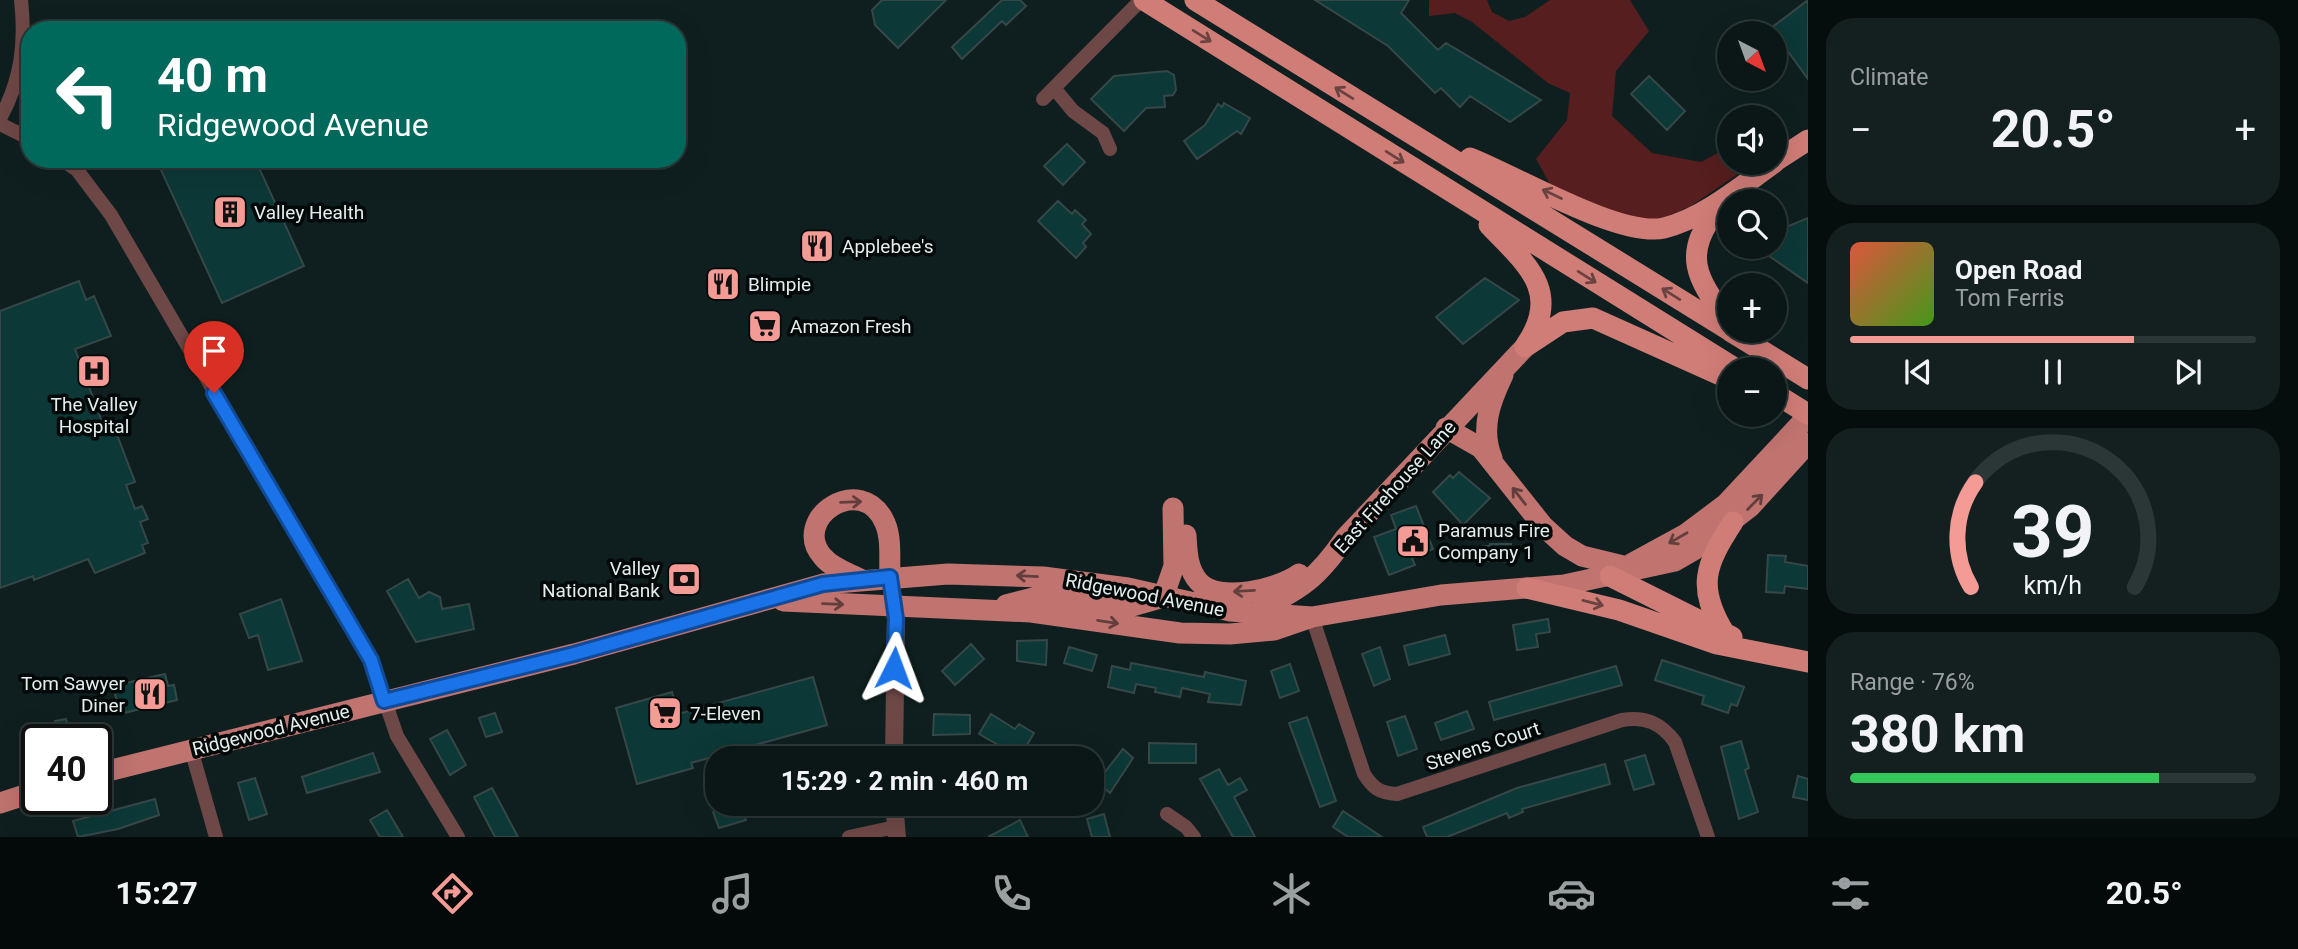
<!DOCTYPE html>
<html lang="en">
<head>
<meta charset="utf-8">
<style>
	:root { --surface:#0b1717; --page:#142020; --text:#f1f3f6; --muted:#9a9fa1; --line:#2b3636; --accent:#f59b96 }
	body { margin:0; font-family:Roboto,sans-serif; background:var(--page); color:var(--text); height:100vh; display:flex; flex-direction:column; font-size:26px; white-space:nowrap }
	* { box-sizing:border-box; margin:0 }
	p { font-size:23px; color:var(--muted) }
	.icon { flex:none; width:38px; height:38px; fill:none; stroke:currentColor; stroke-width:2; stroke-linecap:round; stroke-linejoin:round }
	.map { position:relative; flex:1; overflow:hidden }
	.details { display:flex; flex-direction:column; gap:18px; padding:18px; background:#060d0d; width:490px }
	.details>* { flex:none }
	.hud { position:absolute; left:21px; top:21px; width:665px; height:147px; border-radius:28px; box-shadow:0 7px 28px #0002,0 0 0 2px var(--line); background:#00695c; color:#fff; overflow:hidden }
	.needle { width:46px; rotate:139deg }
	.tools { position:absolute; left:1717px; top:21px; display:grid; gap:14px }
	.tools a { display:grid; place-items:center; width:70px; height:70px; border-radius:50%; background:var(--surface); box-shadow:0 7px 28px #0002,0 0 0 2px var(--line); font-size:35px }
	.speed { position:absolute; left:21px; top:724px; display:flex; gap:14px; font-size:35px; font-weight:700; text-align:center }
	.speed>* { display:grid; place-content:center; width:91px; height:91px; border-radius:50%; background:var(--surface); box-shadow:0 7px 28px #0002,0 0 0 2px var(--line); line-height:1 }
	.speed .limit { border:4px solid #111; border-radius:10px; background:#fff; color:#111 }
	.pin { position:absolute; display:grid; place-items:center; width:60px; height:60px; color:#fff; margin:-72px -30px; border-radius:50% 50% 50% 0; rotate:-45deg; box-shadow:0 0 7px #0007 }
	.pin .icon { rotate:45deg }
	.me { position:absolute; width:77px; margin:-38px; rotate:3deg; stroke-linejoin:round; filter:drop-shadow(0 0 5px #0008) }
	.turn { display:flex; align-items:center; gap:24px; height:147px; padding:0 21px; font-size:32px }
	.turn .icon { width:91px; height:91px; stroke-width:2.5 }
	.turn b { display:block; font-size:49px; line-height:60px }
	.big { font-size:52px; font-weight:700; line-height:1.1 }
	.details .widget { flex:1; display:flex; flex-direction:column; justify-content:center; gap:10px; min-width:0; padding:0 24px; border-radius:28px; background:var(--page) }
	.details .dial { align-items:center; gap:0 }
	.dial svg { height:182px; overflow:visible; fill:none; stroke:var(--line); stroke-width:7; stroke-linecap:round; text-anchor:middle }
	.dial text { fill:var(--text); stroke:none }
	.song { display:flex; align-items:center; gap:21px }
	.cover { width:84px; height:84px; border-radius:10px; background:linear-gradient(135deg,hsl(10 70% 55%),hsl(100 70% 35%)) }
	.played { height:7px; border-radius:4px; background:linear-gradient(90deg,var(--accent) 70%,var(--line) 70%) }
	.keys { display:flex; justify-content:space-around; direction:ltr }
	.heat { display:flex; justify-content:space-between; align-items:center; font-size:38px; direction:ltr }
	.charge { height:10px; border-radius:5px; background:linear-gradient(90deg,#34c759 76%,var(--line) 0) }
	.trip { position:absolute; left:705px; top:746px; width:399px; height:70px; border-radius:28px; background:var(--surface); box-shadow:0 7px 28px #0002,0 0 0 2px var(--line); font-weight:700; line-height:70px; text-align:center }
	.dock { display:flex; height:112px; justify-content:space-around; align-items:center; background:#040909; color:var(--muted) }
	.dock .icon { width:49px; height:49px }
	.dock .selected { color:var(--accent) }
	.dock b { font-size:32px; color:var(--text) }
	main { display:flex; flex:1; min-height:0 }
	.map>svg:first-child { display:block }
</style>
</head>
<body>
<main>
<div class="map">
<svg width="1808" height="837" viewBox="0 0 1808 837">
	<rect width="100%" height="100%" fill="#0f1f1f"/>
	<path fill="#561e1e" d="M1429 0H1487L1492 12 1509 21 1525 17 1550 0H1630L1649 31 1616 71 1612 116 1652 153 1701 162 1729 147V163H1754L1691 206 1664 218 1634 222 1551 186 1536 159 1567 120 1570 93 1548 83 1472 22 1455 13 1429 16Z"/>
	<path fill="#0c3837" stroke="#364747" stroke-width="2" d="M882 0H946L898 48 875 25 872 10Z
		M1002 0H1020L1026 6 1006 25 1002 21 962 59 952 47Z
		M1315 0H1409L1401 13 1438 50 1446 43 1541 100 1510 122 1470 96 1460 107 1441 88 1435 93 1388 46Z
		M1808 0V79L1771 28Z
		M1167 71 1174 75 1176 90 1173 95 1164 96 1165 107 1146 108 1124 131 1091 99 1114 76Z
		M1649 76 1685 111 1667 130 1631 94Z
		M1224 103 1250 118 1241 134 1237 131 1197 159 1184 141 1205 125 1218 104 1222 107Z
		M1067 144 1085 162 1063 185 1044 166Z
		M156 159H255L304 266 222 303Z
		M1058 201 1072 214 1075 210 1086 220 1082 224 1091 234 1083 243 1086 247 1076 258 1038 221Z
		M1808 218V283L1756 247H1774V232Z
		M1485 278 1519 300 1463 344 1436 317Z
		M79 281 86 300 94 296 111 336 75 349 105 430 114 427 135 482 126 485 135 509 142 506 148 519 140 522 148 543 142 545 145 553 95 573 88 559 34 580 33 576 0 588V311Z
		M1459 472 1490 498 1463 525 1433 492 1450 475 1453 478Z
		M1416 506 1433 549 1412 558 1415 565 1389 575 1374 537 1396 529 1391 515Z
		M1490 544H1511V562L1488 561V558H1482L1483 546H1489Z
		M1768 555 1786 556 1785 562 1808 566V589L1785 586 1784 593 1766 592Z
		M408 579 419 598 429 592 440 597 442 609 469 604 474 629 416 642 387 591Z
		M281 599 302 661 268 670 258 635 249 638 240 614Z
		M1548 619 1550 632 1536 634 1538 647 1517 650 1513 625Z
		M1445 635 1450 654 1409 665 1404 646Z
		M1047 640 1046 665 1017 661V641Z
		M971 644 984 659 955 685 942 671Z
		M1069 647 1097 655 1092 671 1064 663Z
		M1380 647 1390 679 1374 686 1362 654Z
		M1662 660 1744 687 1737 706 1731 704 1728 713 1702 704 1704 696 1655 680Z
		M1131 663 1204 677 1205 672 1246 681 1241 705 1208 702 1210 694 1182 688 1180 697 1155 692 1156 688 1136 684 1134 693 1108 687 1112 666 1130 670Z
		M1290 664 1299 691 1280 698 1271 671Z
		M1616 666 1622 685 1494 720 1489 702Z
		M165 674 168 686 174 685 177 700 120 714 113 686Z
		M813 677 827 725 691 763 693 768 637 784 616 708 672 692 678 714Z
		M1467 711 1474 729 1441 740 1435 723Z
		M495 713 502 732 486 737 479 718Z
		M934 714 970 715V734L933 735Z
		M991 714 1015 729 1019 724 1034 733 1022 753 1010 745 1007 750 979 734Z
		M1405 716 1417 749 1398 756 1387 722Z
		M1307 717 1336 801 1320 807 1289 723Z
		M66 719 72 740H30L29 736 57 729 55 721Z
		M447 730 466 765 450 775 430 739Z
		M1741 741 1749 768 1745 770 1758 812 1739 819 1721 747Z
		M1149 743 1196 744V763H1149Z
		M1123 749 1133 758 1110 793 1097 782Z
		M373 753 380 772 307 793 302 777Z
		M1645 755 1654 784 1634 790 1625 761Z
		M1605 764 1610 784 1522 809 1523 812 1509 818 1507 813 1447 837H1427L1423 827 1517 788Z
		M1219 769 1228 785 1240 778 1247 790 1234 797 1255 837H1233L1200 779Z
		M1798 776 1808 779V800L1793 797Z
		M255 778 267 814 249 820 238 783Z
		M492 788 518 837H495L474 797Z
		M155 799 159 815 118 829 78 837 73 821Z
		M739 803 746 820 719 828 713 812Z
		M387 810 403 837H380L370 820Z
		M1343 811 1382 837H1348L1333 827Z
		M1104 814 1110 837H1092L1087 819Z
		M1020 820 1028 837H988Z"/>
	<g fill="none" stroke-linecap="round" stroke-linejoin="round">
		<path stroke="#6e4846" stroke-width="14" d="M1054 88 1073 111 1103 133 1110 149
			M1043 99 1141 0
			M0 119C21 80 26 44 21 0
			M0 124 30 139
			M61 159 77 170 111 215 371 660 397 736 458 837
			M1312 617 1364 774C1373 788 1379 793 1397 794L1622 720C1645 716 1661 723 1675 742L1708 837
			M191 749 216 837
			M1167 814 1186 827 1194 837
			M849 837 895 827"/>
		<path stroke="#6e4846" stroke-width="18" d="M890 577 896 619 894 758
			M894 803 897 837"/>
		<path stroke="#c0736f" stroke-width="21" d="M1446 428 1481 448 1543 526 1565 546 1582 556 1627 567
			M1492 458C1480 429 1490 402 1503 375
			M1186 535C1187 551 1187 569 1199 582 1219 604 1278 589 1299 574
			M1631 564 1686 534 1726 504 1808 416
			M860 579C848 573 832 568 823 557 789 519 862 470 885 523 892 539 889 560 890 577
			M783 601 1031 612 1180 633 1230 634 1274 630 1312 617 1441 595 1564 585 1675 561 1694 550 1750 507 1808 443
			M1006 605 1045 595 1129 607 1157 599 1166 589 1174 566 1173 508
			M1257 611C1301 589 1317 579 1345 538L1525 347
			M96 774 574 654 823 584 948 574 1043 577 1128 588 1230 611 1312 617
			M0 803 37 791"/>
		<path stroke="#d07c77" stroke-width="21" d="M1144 0 1736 369
			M1195 0 1729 330
			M1470 158C1516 176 1620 238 1664 228 1704 218 1740 187 1774 163
			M1774 162 1808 140
			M1720 206C1681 254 1695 277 1729 322
			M1489 225C1525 263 1563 291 1526 345
			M1730 331 1808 379
			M1525 347 1563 322 1593 318 1729 379
			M1774 393 1808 414
			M1610 576 1732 637
			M1527 588 1619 610 1717 644 1808 662
			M1725 634C1696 587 1705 565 1733 522"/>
	</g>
	<defs><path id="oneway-shaft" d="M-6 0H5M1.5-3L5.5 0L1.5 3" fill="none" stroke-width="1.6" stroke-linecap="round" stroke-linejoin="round" transform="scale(1.75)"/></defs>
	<g stroke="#6a4240">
		<use href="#oneway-shaft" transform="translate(1202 36) rotate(32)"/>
		<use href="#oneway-shaft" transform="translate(1344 93) rotate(-148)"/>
		<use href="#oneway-shaft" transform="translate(1395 157) rotate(32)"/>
		<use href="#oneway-shaft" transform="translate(1552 194) rotate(-155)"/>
		<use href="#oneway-shaft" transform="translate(1587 277) rotate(32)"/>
		<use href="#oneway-shaft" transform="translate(1671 294) rotate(-148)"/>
		<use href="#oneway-shaft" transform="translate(1593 603) rotate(14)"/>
	</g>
	<g stroke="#623e3c">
		<use href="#oneway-shaft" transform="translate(1519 496) rotate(-128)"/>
		<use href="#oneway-shaft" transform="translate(851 502) rotate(-2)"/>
		<use href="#oneway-shaft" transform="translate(1755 502) rotate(-45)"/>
		<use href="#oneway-shaft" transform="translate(1678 538) rotate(150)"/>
		<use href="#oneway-shaft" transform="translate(1027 576) rotate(-177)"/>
		<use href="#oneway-shaft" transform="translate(1244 591) rotate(177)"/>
		<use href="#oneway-shaft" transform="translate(833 604) rotate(2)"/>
		<use href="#oneway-shaft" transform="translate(1108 622) rotate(9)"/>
	</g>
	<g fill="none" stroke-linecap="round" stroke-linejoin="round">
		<g stroke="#114b97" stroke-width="18">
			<path id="route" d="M214 393 371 660 384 701 574 654 823 584 890 577 896 619 894 668"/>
		</g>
		<use href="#route" stroke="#1a73e8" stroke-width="12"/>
	</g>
	<defs>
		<g id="building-square" transform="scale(1.75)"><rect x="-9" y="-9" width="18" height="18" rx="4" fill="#f59b96" stroke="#030808"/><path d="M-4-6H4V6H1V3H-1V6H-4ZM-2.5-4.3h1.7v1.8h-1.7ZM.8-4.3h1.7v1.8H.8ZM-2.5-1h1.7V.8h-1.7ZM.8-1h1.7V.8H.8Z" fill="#111"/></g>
		<g id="restaurant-square" transform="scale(1.75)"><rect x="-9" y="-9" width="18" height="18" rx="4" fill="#f59b96" stroke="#030808"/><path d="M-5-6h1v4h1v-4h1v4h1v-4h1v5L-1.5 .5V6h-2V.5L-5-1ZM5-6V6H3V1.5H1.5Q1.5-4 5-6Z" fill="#111"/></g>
		<g id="supermarket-square" transform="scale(1.75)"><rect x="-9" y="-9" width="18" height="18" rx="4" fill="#f59b96" stroke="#030808"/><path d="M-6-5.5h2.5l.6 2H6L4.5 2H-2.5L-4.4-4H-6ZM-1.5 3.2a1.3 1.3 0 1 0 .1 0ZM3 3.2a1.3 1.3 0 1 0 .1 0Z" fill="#111"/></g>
		<g id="hospital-square" transform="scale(1.75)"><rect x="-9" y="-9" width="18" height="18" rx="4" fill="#f59b96" stroke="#030808"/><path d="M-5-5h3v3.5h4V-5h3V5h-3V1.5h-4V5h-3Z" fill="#111"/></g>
		<g id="civic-square" transform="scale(1.75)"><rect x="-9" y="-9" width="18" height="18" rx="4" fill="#f59b96" stroke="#030808"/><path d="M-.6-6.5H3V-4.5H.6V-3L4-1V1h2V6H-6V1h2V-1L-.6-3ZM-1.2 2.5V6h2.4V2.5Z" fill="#111"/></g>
		<g id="bank-square" transform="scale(1.75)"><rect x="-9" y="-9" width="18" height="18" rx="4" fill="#f59b96" stroke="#030808"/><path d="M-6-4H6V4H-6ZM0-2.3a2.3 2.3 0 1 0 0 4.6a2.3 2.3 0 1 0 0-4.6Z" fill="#111"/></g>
	</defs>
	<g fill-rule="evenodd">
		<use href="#building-square" x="230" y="212"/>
		<use href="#restaurant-square" x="817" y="246"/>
		<use href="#restaurant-square" x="723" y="284"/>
		<use href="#supermarket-square" x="765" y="326"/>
		<use href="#hospital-square" x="94" y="371"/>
		<use href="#civic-square" x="1413" y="541"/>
		<use href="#bank-square" x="684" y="579"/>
		<use href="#restaurant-square" x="150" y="694"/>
		<use href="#supermarket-square" x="665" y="713"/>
	</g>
	<g text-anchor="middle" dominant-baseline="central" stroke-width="7" stroke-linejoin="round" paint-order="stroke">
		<g font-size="19" fill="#e3eded" stroke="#030808" text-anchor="start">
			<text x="254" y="212">Valley Health</text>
			<text x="842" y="246">Applebee's</text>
			<text x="748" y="284">Blimpie</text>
			<text x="790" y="326">Amazon Fresh</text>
			<text x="94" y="404" text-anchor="middle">The Valley<tspan x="94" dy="22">Hospital</tspan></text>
			<text x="1438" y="530">Paramus Fire<tspan x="1438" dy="22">Company 1</tspan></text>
			<text x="660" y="568" text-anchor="end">Valley<tspan x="660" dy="22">National Bank</tspan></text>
			<text x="125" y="683" text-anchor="end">Tom Sawyer<tspan x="125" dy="22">Diner</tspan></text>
			<text x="690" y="713">7-Eleven</text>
		</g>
		<g font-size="19" fill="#e3eded" stroke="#030808">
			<text transform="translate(1395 487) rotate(-48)">East Firehouse Lane</text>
			<text transform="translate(1145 595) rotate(11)">Ridgewood Avenue</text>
			<text transform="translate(271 730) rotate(-14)">Ridgewood Avenue</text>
			<text transform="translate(1483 746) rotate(-18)">Stevens Court</text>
		</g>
	</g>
</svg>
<div class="tools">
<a><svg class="needle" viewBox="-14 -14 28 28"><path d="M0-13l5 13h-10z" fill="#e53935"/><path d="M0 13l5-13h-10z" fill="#9a9fa1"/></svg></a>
<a><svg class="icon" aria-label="sound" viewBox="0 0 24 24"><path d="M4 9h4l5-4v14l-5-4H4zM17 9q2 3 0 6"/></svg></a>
<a><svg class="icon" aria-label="search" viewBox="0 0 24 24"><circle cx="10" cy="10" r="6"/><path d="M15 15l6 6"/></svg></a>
<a>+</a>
<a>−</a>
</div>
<div class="speed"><div class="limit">40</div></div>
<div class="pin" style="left:214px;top:393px;background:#d93025"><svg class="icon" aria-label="arrive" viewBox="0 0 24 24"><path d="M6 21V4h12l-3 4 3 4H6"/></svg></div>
<svg class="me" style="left:894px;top:668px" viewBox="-20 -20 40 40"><path d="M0-17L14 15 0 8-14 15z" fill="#1a73e8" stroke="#fff" stroke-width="4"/></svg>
<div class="trip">15:29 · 2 min · 460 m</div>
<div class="hud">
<div class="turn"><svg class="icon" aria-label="left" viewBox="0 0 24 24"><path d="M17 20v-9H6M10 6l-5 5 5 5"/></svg><div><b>40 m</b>Ridgewood Avenue</div></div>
</div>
</div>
<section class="details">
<div class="widget"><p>Climate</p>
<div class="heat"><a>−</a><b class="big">20.5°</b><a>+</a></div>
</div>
<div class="widget">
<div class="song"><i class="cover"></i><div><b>Open Road</b><p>Tom Ferris</p></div></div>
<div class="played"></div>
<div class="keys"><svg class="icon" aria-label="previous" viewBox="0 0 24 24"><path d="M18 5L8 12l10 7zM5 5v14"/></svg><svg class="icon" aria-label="pause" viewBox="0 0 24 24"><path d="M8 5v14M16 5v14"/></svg><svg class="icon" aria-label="next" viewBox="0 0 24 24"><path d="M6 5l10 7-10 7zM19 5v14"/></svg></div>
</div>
<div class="widget dial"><svg viewBox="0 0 100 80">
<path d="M14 69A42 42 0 1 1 86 69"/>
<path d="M14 69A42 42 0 0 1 16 23" stroke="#f59b96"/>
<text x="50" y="56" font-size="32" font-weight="700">39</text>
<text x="50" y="72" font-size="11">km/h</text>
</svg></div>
<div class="widget"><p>Range · 76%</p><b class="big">380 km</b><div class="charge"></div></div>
</section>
</main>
<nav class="dock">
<b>15:27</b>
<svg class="icon selected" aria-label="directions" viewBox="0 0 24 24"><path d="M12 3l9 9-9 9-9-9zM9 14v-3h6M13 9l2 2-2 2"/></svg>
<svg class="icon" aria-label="music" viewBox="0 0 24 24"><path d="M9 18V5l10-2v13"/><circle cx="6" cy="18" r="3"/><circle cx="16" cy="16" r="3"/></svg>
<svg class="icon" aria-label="phone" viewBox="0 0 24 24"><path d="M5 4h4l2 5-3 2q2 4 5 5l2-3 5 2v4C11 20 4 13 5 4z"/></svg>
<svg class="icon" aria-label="climate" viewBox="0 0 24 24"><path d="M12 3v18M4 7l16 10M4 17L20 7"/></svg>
<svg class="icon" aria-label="car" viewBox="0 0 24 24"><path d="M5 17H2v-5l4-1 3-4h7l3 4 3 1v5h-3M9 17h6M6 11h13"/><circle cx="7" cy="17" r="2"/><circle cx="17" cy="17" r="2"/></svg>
<svg class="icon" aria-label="filters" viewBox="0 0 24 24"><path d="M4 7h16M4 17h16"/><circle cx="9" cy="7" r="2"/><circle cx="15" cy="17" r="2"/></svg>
<b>20.5°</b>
</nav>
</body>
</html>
